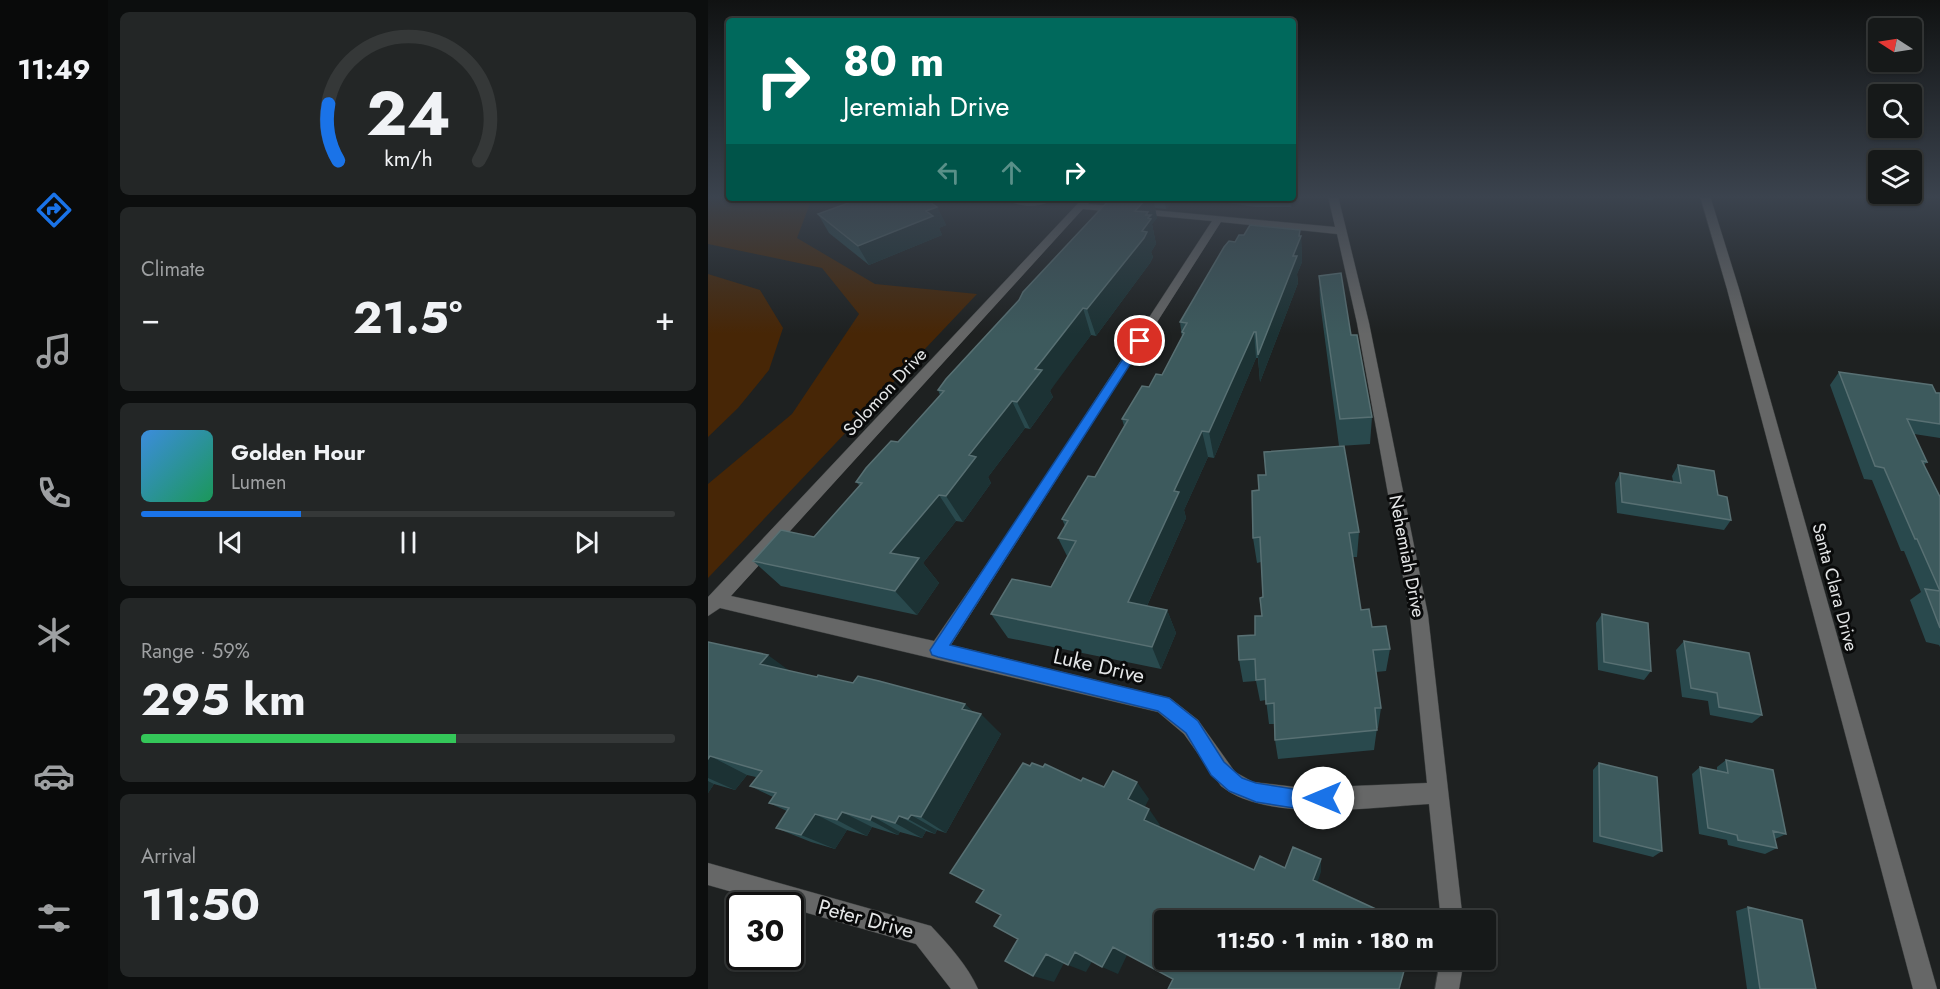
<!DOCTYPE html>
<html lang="en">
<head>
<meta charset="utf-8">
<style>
	:root { --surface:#161919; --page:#232626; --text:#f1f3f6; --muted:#9ea0a2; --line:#353838; --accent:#1a73e8 }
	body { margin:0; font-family:Jost,sans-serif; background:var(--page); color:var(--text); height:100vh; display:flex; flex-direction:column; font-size:22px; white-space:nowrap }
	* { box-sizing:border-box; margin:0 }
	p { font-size:20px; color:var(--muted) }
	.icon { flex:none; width:33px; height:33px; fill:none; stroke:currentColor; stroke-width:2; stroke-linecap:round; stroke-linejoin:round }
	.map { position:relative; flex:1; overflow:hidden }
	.sheet { display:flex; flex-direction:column; gap:12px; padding:12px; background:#0c0e0e; width:600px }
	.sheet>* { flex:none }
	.hud { position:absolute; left:18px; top:18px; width:570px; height:183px; border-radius:6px; box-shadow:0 2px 4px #0004,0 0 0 2px var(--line); background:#00695c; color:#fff; overflow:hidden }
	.needle { width:39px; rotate:282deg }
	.controls { position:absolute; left:1160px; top:18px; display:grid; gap:12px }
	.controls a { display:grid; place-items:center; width:54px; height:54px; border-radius:6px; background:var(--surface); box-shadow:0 2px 4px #0004,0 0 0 2px var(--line); font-size:30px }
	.speed { position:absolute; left:18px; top:892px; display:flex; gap:12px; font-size:30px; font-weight:700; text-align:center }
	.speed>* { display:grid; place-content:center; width:78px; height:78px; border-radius:50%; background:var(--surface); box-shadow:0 2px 4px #0004,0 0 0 2px var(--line); line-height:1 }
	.speed .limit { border:3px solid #111; border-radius:9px; background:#fff; color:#111 }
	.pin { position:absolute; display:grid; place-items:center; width:51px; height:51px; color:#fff; margin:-26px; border:3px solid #fff; border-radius:50%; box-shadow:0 2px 6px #0007 }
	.me { position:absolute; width:66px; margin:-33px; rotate:270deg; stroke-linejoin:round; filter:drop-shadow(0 0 4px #0008) }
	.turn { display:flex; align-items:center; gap:21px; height:126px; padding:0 18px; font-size:27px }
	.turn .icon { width:78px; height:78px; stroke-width:2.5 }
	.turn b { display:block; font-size:42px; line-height:51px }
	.lanes { display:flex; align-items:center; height:57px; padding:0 18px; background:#0003; justify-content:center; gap:30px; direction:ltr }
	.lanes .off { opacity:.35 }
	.big { font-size:45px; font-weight:700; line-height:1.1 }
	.sheet .widget { flex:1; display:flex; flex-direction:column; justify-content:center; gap:9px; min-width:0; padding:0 21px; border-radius:9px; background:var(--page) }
	.sheet .dial { align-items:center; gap:0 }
	.dial svg { height:156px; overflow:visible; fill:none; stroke:var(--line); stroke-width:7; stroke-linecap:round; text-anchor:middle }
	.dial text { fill:var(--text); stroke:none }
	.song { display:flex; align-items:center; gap:18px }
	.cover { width:72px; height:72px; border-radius:9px; background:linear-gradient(135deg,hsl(210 70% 55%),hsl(150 70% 35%)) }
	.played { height:6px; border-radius:3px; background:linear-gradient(90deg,var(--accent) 30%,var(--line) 30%) }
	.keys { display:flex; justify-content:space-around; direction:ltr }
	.heat { display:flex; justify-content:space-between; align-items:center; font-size:33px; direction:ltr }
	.charge { height:9px; border-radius:4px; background:linear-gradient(90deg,#34c759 59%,var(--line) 0) }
	.trip { position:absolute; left:446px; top:910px; width:342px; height:60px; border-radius:6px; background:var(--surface); box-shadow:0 2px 4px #0004,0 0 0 2px var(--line); font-weight:700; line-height:60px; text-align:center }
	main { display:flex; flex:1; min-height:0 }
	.tab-bar { display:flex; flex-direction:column; width:108px; justify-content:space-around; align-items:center; background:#090a0a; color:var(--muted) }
	.tab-bar .icon { width:42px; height:42px }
	.tab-bar .current { color:var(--accent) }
	.tab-bar b { font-size:27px; color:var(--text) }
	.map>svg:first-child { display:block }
</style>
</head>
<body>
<main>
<nav class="tab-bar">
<b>11:49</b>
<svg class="icon current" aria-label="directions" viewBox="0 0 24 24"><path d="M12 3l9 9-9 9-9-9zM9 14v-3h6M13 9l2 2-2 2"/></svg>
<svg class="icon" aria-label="music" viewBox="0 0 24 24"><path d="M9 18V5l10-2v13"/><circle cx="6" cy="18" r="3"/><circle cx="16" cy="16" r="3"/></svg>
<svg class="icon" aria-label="phone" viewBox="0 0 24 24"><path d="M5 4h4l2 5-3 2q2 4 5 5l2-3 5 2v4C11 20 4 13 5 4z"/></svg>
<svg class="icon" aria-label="climate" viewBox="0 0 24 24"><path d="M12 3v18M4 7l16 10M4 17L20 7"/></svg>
<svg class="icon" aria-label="car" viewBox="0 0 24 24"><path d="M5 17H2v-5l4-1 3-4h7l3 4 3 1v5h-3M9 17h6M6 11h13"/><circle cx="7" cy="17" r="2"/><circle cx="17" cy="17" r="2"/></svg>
<svg class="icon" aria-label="filters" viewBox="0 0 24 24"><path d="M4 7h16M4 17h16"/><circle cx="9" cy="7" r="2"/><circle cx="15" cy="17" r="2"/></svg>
</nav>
<section class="sheet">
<div class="widget dial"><svg viewBox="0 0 100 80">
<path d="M14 69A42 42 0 1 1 86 69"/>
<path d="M14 69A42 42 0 0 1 9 40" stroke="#1a73e8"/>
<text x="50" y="56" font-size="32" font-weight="700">24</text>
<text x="50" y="72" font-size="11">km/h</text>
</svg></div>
<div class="widget"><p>Climate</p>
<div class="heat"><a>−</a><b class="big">21.5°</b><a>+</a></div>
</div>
<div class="widget">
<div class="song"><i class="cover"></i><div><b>Golden Hour</b><p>Lumen</p></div></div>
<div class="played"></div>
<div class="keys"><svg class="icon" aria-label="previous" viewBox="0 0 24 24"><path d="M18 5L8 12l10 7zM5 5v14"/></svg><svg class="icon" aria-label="pause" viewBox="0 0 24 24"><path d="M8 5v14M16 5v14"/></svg><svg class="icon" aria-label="next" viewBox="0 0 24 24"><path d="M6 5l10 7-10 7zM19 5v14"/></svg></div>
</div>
<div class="widget"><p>Range · 59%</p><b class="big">295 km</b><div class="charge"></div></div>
<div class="widget"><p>Arrival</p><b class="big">11:50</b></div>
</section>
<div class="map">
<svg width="1232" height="989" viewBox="0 0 1232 989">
	<rect width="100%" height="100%" fill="#1e2121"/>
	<path fill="#472606" d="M0 196 104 198 89 238 167 284 269 294 0 578V484L84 414 151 314 114 268 0 244Z
		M0 274 52 290 75 328 61 370 30 408 0 437Z"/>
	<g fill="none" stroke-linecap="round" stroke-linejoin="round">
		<g stroke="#3a3d3d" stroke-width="1">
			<path id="minor" d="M620 196H630L661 323 720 615 755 921H733L721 804C665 807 558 823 513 786L476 734 450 712 12 608 0 616V597L375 198H385L380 204 627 227ZM375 209 504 221 311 517 226 641 23 596ZM513 222 629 234 649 323 702 615 719 783 596 788 545 782 527 772 490 720 462 698 243 645Z
				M992 196H1002L1031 289 1229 989H1205L1019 289Z
				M296 198H348C335 208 309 208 296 198Z
				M0 863 223 926C240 944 260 966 270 989H243L208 944 82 908V906H74L0 885Z
				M732 960H756L751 989H727Z"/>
		</g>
		<use href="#minor" fill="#666767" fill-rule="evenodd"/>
	</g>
	<path fill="#29494d" d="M920 196H947L945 200 921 198Z
		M403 198H468L458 209 447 208 449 218 444 224 448 244 443 252 445 257 442 263 388 336 383 335 346 384 342 391 345 397 322 429 317 428 280 477 283 483 255 522 248 521 215 563 231 583 209 615 73 586 45 561 106 537 152 486 148 482 190 442 232 395 230 390Z
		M483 198H585L583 207H548Z
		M229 207 238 225 231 228 234 235 161 265 121 233 110 214Z
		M536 235 593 236 594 262 589 274 590 283 552 382 550 358H548L506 458 500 457 476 510 478 518 439 606 459 610 468 633 453 669 300 638 283 614 343 587 359 556 350 538 357 526 354 519 387 477 416 426 414 419 441 387 454 375 474 337 472 322 527 242Z
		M611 276 643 335 664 417 662 444 631 446 612 302Z
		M1131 372 1232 393V438L1206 434 1219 462 1216 465 1232 497V647L1231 645 1218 642 1202 600 1213 592 1196 551H1193L1164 480 1156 479 1122 385Z
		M970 465 1010 495 1023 520 1016 530 909 513 907 483 912 473 965 481 964 476Z
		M551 490 651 532 649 557H645L653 610 664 627 682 649 678 671 668 672 673 708 670 728H669L666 750 570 759 567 740 566 724H561L558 700 552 701 548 681 535 682 531 660 547 635 554 616 555 597 553 562 549 563 545 538Z
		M894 614 943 671 936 680 890 670 888 623Z
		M976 641 1054 715 1044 723 1002 715 1000 701 974 697 968 650Z
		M0 642 81 671 266 712 293 734 238 833 229 830 227 834 218 831 214 838 192 832 190 835 164 827 159 836 139 830 127 849 103 842 68 828 79 811 61 803 65 797 42 786 48 777 39 775 27 790 6 784 0 793Z
		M1018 760 1078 834 1067 839 1069 848 1057 854 1020 845 1019 840 991 834 984 774 992 767 1009 771V767Z
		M891 763 954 851 945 857 885 842V770Z
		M1040 907 1108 989H1039L1028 911Z"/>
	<path fill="#1c3234" d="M585 196H589L583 207V198H585Z
		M439 198H445L449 218 444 224 448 244 443 252 445 257 442 263 388 336 379 309 427 211Z
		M456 198H468L458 209Z
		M229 207 238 225 231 228 234 235 161 265 150 246 218 211Z
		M592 230V239L593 236 594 262 589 274 590 283 552 382 550 355 585 256Z
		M375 308 383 335 342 391 345 397 322 429 309 402 327 369Z
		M546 332 548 358 506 458 501 432Z
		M304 401 317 428 280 477 283 483 255 522 238 496 261 455Z
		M494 431 500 457 476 510 478 518 430 626 420 602 466 491Z
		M231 495 248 521 215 563 231 583 209 615 187 591 182 553Z
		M459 610 468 633 453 669 444 647Z
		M60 655 90 677 52 664Z
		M257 704 271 717 273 714 293 734 238 833 213 817 254 709Z
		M2 756 39 775 27 790 0 778V759Z
		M0 781 6 784 0 793Z
		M429 782 441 799 432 816 420 799Z
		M441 809 452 825 447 835 436 820Z
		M134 812 164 827 159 836 129 820Z
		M107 814 139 830 127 849 93 835Z
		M203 815 229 830 227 834 200 819Z
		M164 816 192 832 190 835 162 820Z
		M191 816 218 831 214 838 187 823Z
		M613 859V872L606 892 605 880Z
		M405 947 419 955 410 974 394 967Z
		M367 952 385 960 378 972 360 965Z
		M338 954 357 961 346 982 325 976Z"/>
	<path fill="#3d5a5d" stroke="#587073" stroke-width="1.5" d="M154 198H216L229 207 218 211 225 216 150 246 110 214Z
		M403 198H439L427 211 440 212 438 215H443L440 218 443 219 434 231 439 232 436 238 379 309 375 308 336 358 327 369 334 370 309 402 304 401 261 455 268 457 238 496 231 495 182 553 211 558 187 591 45 561 73 530 106 537 154 483 148 482 158 468 183 441 190 442 236 391 230 390 238 379 311 300 315 292Z
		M542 225 592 230 591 236H593L585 256H589L550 355 548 332H546L501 432 494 431 466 491 471 492 420 602 459 610 444 647 283 614 304 579 343 587 368 541 350 538 360 521 354 519 380 476 387 477 420 420 414 419 434 386 441 387 448 374 454 375 476 333 474 332 479 323 472 322 516 247 521 241 527 242 531 235H536Z
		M633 273 643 335H649L664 417 632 419 611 276Z
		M1131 372 1224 385 1228 393H1232V424L1199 419 1219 462 1214 461 1232 497V628L1217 589 1232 591 1209 539H1207L1176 468 1167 466Z
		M636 446 651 532 641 533 653 610 661 609 664 627 678 626 682 649 665 650 673 708H667L669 730 567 740 566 703 558 704 557 679 548 680 547 659 531 660 530 636 547 635V616H554L552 598 555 597 552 537 545 538 544 491 551 490 550 475H558L556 452Z
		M970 465 1006 471 1010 495 1019 497 1023 520 914 502 912 473 973 483Z
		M894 614 940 623 943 671 896 662Z
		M976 641 1041 653 1054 715 1011 707 1009 693 983 688Z
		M0 642 60 655 52 664 109 677 110 675 145 683 150 676 171 681 257 704 254 709 273 714 213 817 203 815 200 819 191 816 187 823 164 816 162 820 134 812 129 820 107 814 93 835 68 828 81 808 61 803 68 793 42 786 54 771 2 756 0 759Z
		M1018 760 1065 770 1078 834 1065 831 1069 848 1030 840 1029 835 1000 828 992 767 1020 773Z
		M315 763 322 766 324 763 335 767 337 764 373 781 375 778 396 787 405 771 429 782 420 799 441 809 436 820 546 870 552 856 577 868 585 847 613 859 605 880 683 916 682 921H456V960H699L691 989H460L465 979 405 947 394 967 367 952 360 965 338 954 325 976 297 961 310 939 286 926 293 915 268 902 276 890 242 873Z
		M891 763 949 777 954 851 892 836Z
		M1040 907 1094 920 1108 989H1052Z"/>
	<linearGradient id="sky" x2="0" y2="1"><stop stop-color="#101212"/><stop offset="0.59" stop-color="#3b434e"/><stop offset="1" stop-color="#3b434e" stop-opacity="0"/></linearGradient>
	<rect width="1232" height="334" fill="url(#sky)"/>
	<path fill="#1a73e8" stroke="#114b97" stroke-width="1.5" d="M432 338 437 341 242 645 461 698 490 721 516 762 534 778 548 783 592 790 615 789 622 792 625 798 622 805 615 808 592 809 548 802 521 791 503 775 478 733 450 711 230 657 224 655 222 650 428 339Z"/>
	<g text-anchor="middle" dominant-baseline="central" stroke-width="6" stroke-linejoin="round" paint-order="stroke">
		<g font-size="18" fill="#e5e7e8" stroke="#090a0a">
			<text transform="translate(177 392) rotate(-47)">Solomon Drive</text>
			<text transform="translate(699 556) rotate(79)">Nehemiah Drive</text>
			<text transform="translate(1127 587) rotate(75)">Santa Clara Drive</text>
		</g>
		<g font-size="21" fill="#e5e7e8" stroke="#090a0a">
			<text transform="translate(391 666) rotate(13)">Luke Drive</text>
			<text transform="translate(158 919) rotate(15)">Peter Drive</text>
		</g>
	</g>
</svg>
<div class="controls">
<a><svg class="needle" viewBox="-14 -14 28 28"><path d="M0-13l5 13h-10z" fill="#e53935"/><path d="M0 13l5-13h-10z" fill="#9ea0a2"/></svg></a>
<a><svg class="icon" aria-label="search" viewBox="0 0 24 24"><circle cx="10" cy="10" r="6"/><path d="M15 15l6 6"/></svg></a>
<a><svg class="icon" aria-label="layers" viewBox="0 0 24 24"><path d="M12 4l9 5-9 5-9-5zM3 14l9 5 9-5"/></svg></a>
</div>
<div class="speed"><div class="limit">30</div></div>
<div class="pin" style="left:432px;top:341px;background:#d93025"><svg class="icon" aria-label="arrive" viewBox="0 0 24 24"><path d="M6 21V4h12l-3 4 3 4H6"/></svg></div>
<svg class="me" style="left:615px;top:798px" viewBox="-20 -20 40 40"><circle r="19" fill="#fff"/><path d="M0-13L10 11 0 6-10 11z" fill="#1a73e8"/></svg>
<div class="trip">11:50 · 1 min · 180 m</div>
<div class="hud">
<div class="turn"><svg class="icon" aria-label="right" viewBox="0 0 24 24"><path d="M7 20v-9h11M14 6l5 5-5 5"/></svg><div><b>80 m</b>Jeremiah Drive</div></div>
<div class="lanes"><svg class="icon off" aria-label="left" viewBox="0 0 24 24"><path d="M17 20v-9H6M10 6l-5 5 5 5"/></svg><svg class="icon off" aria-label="ahead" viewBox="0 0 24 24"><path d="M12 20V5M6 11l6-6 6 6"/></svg><svg class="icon" aria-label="right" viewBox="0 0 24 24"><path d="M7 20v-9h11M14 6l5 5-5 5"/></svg></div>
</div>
</div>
</main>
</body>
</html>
